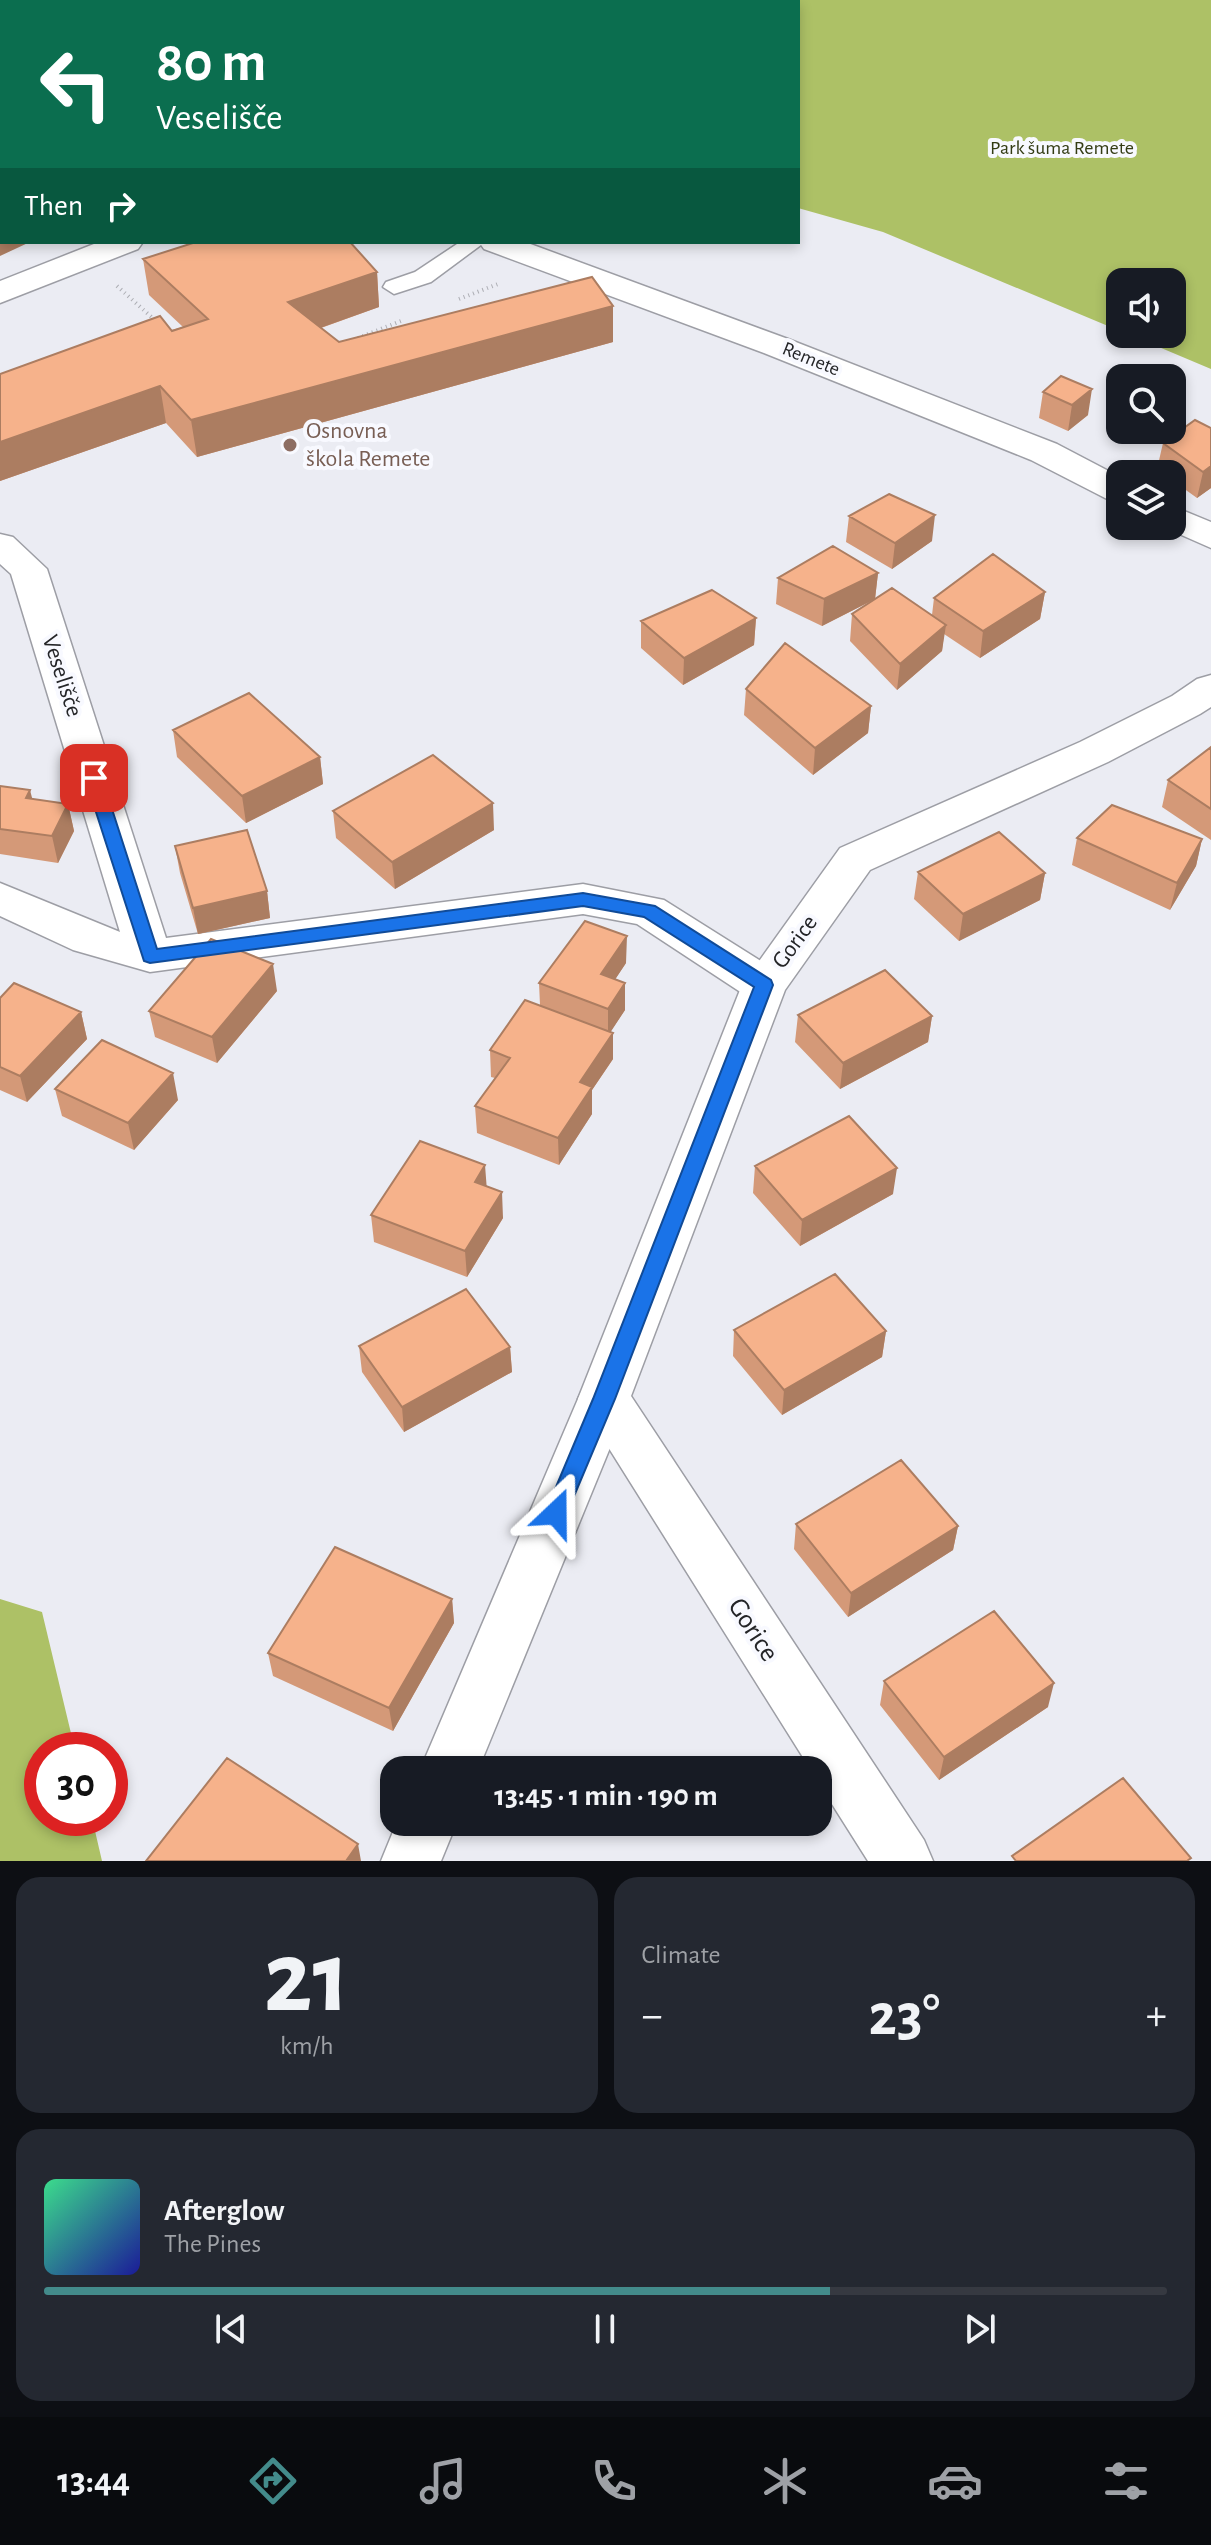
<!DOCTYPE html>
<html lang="en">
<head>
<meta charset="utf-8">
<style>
	:root { --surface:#171b24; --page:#242831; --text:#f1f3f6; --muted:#9ea1a6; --line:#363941; --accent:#438b8b }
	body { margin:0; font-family:"Alegreya Sans",sans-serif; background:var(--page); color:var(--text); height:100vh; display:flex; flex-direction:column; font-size:30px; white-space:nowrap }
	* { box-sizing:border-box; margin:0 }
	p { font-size:26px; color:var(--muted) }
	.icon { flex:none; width:44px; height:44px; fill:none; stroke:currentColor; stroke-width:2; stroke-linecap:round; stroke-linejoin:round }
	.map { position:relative; height:1861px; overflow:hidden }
	.drawer { display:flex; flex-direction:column; gap:16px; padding:16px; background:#0d0f14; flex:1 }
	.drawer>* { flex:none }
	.banner { position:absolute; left:0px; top:0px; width:800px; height:244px; box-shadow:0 4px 12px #0003; background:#0b6e4f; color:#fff; overflow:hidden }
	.fabs { position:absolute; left:1106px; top:268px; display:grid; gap:16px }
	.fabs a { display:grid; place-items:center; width:80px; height:80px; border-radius:16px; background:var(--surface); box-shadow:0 4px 12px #0003; font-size:40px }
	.speed { position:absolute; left:24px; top:1732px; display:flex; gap:16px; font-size:40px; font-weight:700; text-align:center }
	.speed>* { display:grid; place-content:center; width:104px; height:104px; border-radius:50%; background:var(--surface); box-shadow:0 4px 12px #0003; line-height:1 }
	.speed .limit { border:12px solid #d22; background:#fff; color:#111 }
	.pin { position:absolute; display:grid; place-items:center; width:68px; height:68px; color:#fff; margin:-34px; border-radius:16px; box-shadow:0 4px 12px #0006 }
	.me { position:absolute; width:88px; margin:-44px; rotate:23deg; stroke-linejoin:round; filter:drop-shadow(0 0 6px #0008) }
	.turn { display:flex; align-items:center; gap:28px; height:168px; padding:0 24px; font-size:36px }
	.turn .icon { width:104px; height:104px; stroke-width:2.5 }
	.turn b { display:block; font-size:56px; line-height:68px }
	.then { display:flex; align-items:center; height:76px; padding:0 24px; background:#0003; gap:16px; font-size:30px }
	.big { font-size:60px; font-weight:600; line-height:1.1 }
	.drawer .tile { flex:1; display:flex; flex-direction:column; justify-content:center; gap:12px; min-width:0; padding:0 28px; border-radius:24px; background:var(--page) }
	.drawer .dial { align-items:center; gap:0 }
	.dial b { font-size:104px; line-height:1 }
	.song { display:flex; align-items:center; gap:24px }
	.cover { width:96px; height:96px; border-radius:12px; background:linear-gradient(135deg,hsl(150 70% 55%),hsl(240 70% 35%)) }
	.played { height:8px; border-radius:4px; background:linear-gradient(90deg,var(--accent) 70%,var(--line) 70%) }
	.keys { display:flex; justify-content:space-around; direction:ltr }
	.heat { display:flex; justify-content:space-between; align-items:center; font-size:44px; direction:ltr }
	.drawer .tiles { flex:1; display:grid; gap:16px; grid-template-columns:1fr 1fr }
	.tile:last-child { grid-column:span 2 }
	.trip { position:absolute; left:380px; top:1756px; width:452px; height:80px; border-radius:24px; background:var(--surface); box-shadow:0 4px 12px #0003; font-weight:600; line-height:80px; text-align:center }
	.menu { display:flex; height:128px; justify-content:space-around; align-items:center; background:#090b0e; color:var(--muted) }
	.menu .icon { width:56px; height:56px }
	.menu .on { color:var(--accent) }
	.menu b { font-size:36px; color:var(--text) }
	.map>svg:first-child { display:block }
</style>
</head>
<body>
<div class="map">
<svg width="1211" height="1861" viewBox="0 0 1211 1861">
	<rect width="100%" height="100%" fill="#ebecf3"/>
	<path fill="#adc166" d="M9 0H1211V369L1128 334H1172V282H1120V331L883 232 798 208V2Z
		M0 1599 42 1612 75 1750H42V1818H92L102 1861H0Z"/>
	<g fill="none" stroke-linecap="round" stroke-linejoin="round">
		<g stroke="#9d9ea5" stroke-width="3">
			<path id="service" d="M460 242H485L431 282 394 294 383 287 386 282 415 272Z"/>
		</g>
		<g stroke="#9d9ea5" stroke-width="3">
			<path id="minor" d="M99 242H143L138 249 0 303V281Z
				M0 534 13 537 47 569 166 938 583 884 664 900 780 973 786 985 780 997 764 1002 748 997 637 924 583 914 150 972 73 950 0 916V883L120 932 11 574 0 564Z
				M604 1377 622 1383 630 1399 478 1770H420L578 1399 586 1383Z
				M397 1822H457L441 1861H381Z"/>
		</g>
		<g stroke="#9d9ea5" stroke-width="3">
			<path id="tertiary" d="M479 242H525L788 339 1057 444 1120 477V502L1107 499 1031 460 764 353 484 249Z
				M1172 506 1211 522V548L1161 526H1172Z
				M1211 675V707L1200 714 1108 762 870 870 785 990 631 1396 924 1840 933 1861H868L818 1782V1770H811L578 1399 742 985 840 848 1080 742 1172 696 1197 679Z"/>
		</g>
		<g stroke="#9d9ea5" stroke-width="3">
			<path id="secondary" d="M0 35H2V52H0Z
				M0 119H2V137H0Z"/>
		</g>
		<path stroke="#adaeb4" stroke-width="4" stroke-dasharray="1 4" stroke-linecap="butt" d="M117 286 157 322
			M459 299 498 284
			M358 338 401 321"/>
		<use href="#service" fill="#fff" fill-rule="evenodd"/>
		<use href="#minor" fill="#fff" fill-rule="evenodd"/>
		<use href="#tertiary" fill="#fff" fill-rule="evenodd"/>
		<use href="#secondary" fill="#fff" fill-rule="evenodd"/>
	</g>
	<path fill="#d49978" d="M143 259 377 272 379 307 321 328 339 342H613L197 457 166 423 0 481V374L183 327 149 295Z
		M1061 376 1088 415 1068 431 1039 418 1043 392Z
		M1211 428V488L1197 498 1172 480V474H1164L1157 469 1163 443Z
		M849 516 932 541 892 569 846 542Z
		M878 573 875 599 932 615 934 598 1045 592 1040 619 980 658 944 634 942 651 897 690 850 641 852 614 875 599 822 626 776 604 778 578Z
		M756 618 754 645 683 685 641 648V621Z
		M746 689 871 706 868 733 813 775 744 715Z
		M173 730 320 757 323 784 246 823 177 757Z
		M1211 747V840L1162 807 1168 780Z
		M0 786 33 799 68 804 74 831 58 863 0 854Z
		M333 811 494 830 395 889 336 838Z
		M1077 838 1202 839 1196 866 1170 910 1072 865Z
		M175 846 267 891 270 918 198 934 180 873Z
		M918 872 1045 873 1040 900 959 941 914 899Z
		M626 963 615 979 625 1010 610 1032 613 1033V1059L592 1090V1114L559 1165 477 1133 475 1106 495 1078 491 1077 490 1050 540 1005 539 983Z
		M277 991 217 1063 155 1037 149 1011Z
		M0 998 81 1012 87 1039 27 1102 0 1090Z
		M798 1015 932 1016 928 1042 840 1089 795 1042Z
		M55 1089 178 1100 134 1150 62 1116Z
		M755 1166 893 1194 800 1246 753 1193Z
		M487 1186 503 1218 467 1277 374 1242 371 1215Z
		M734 1330 886 1331 882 1357 782 1415 733 1356Z
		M359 1346 510 1347 512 1372 404 1432 362 1372Z
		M796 1524 958 1526 953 1550 848 1617 794 1549Z
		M452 1599 454 1623 393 1731 273 1676 268 1653Z
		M884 1681 1048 1707 939 1780 880 1705Z"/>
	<path fill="#ac7d61" d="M2 227V242H30L0 256V228Z
		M377 272 379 307 292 338 288 302Z
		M613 306V342L197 457 191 420Z
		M160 386 166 423 0 481V442Z
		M1092 389 1088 415 1068 431 1072 405Z
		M1211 466V488L1197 498 1203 472Z
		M935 515 932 541 892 569 895 543Z
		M878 573 875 599 822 626 824 599Z
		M1045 592 1040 619 980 658 983 631Z
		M756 618 754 645 683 685 684 658Z
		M946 625 942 651 897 690 900 664Z
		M871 706 868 733 813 775 815 748Z
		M320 757 323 784 246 823 242 796Z
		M30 790 37 817 26 798Z
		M493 803 494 830 395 889 392 862Z
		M68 804 74 831 58 863 52 836Z
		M1202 839 1196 866 1170 910 1177 883Z
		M1045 873 1040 900 959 941 963 914Z
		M267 891 270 918 198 934 193 908Z
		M627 936 626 963 601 1001V974Z
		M273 964 277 991 217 1063 212 1037Z
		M625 983V1010L608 1036V1009Z
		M81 1012 87 1039 27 1102 20 1076Z
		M932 1016 928 1042 840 1089 843 1063Z
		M613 1033V1059L592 1090V1114L559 1165 558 1138 580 1082Z
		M173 1073 178 1100 134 1150 128 1123Z
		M485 1165 487 1191 475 1182Z
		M897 1168 893 1194 800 1246 802 1220Z
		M502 1192 503 1218 467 1277 465 1251Z
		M886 1331 882 1357 782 1415 784 1390Z
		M510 1347 512 1372 404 1432 402 1407Z
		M958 1526 953 1550 848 1617 851 1593Z
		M452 1599 454 1623 393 1731 389 1708Z
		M1054 1683 1048 1707 939 1780 944 1757Z
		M358 1844 361 1861H346Z"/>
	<path fill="#f6b28b" stroke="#ac7d61" stroke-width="2" d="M2 192V227L0 228V193Z
		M196 242H350L377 272 288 302 339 342 592 277 613 306 191 420 160 386 0 442V374L160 316 172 331 208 319 143 259Z
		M1061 376 1092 389 1072 405 1043 392Z
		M1195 420 1211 428V466L1203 472 1163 443Z
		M889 494 935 515 895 543 849 516Z
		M833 546 878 573 824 599 778 578Z
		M993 554 1045 592 983 631 934 598Z
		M892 588 946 625 900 664 852 614Z
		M712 590 756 618 684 658 641 621Z
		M785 643 871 706 815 748 746 689Z
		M249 693 320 757 242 796 173 730Z
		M1211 747V809L1168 780Z
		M433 755 493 803 392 862 333 811Z
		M0 786 30 790 26 798 68 804 52 836 0 829Z
		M1112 805 1202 839 1177 883 1077 838Z
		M247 830 267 891 193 908 175 846Z
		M999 832 1045 873 963 914 918 872Z
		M585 921 627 936 601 974 625 983 608 1009 539 983Z
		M211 939 273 964 212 1037 149 1011Z
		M885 970 932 1016 843 1063 798 1015Z
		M14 983 81 1012 20 1076 0 1067V998Z
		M525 1000 613 1033 580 1082 592 1087 558 1138 475 1106 510 1058 490 1050Z
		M102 1040 173 1073 128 1123 55 1089Z
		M849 1116 897 1168 802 1220 755 1166Z
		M420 1141 485 1165 475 1182 502 1192 465 1251 371 1215Z
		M835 1274 886 1331 784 1390 734 1330Z
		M466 1289 510 1347 402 1407 359 1346Z
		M901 1460 958 1526 851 1593 796 1524Z
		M335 1547 452 1599 389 1708 268 1653Z
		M994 1611 1054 1683 944 1757 884 1681Z
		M227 1758 358 1844 346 1861H146Z
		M1123 1778 1191 1858 1187 1861H1016L1012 1856Z"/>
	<path fill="#1a73e8" stroke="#114b97" stroke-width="2" d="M94 772 102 778 157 949 583 893 655 906 771 980 773 985 615 1399 564 1520 556 1523 548 1520 545 1513 593 1399 754 987 644 917 583 906 150 963 144 961 85 778Z"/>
	<circle fill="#8d6e63" stroke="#f8f9ff" stroke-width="3" cx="290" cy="445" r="8"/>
	<g text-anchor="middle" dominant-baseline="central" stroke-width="8" stroke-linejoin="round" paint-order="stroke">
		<g font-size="20" fill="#343c15" stroke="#f8f9ff">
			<text x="1062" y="148">Park šuma Remete</text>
		</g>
		<g font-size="20" fill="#242528" stroke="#f8f9ff">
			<text transform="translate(811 359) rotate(22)">Remete</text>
		</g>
		<g font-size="24" fill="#785e54" stroke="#f8f9ff" text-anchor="start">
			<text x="306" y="431">Osnovna<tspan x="306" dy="28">škola Remete</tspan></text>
		</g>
		<g font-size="24" fill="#242528" stroke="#f8f9ff">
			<text transform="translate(62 676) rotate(72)">Veselišče</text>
			<text transform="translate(795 942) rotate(-54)">Gorice</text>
		</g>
		<g font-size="28" fill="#242528" stroke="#f8f9ff">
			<text transform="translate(753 1630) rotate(57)">Gorice</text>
		</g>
	</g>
</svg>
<div class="fabs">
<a><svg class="icon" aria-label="sound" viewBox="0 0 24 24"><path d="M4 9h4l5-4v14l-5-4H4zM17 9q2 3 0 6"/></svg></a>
<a><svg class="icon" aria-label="search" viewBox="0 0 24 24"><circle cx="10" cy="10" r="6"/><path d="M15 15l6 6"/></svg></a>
<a><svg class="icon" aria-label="layers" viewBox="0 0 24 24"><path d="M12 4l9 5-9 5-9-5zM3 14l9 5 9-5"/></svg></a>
</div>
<div class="speed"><div class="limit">30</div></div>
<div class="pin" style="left:94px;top:778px;background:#d93025"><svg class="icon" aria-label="arrive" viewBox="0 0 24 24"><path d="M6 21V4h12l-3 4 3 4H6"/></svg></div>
<svg class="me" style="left:556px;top:1513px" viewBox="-20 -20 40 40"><path d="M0-17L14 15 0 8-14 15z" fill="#1a73e8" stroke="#fff" stroke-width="4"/></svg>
<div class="trip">13:45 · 1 min · 190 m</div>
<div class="banner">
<div class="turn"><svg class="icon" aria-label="left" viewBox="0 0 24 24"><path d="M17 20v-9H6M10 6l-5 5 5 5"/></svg><div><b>80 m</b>Veselišče</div></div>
<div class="then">Then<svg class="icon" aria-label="right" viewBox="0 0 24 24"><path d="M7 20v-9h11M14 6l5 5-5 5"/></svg></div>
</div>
</div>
<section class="drawer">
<div class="tiles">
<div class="tile dial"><b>21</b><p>km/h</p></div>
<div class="tile"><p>Climate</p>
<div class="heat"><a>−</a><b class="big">23°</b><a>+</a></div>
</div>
<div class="tile">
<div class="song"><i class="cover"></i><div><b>Afterglow</b><p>The Pines</p></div></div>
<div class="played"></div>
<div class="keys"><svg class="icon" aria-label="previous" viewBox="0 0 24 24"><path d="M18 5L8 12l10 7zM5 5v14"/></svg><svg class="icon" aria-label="pause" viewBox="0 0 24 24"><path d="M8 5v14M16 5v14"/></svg><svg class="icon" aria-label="next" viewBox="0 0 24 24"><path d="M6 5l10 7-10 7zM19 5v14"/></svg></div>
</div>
</div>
</section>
<nav class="menu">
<b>13:44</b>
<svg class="icon on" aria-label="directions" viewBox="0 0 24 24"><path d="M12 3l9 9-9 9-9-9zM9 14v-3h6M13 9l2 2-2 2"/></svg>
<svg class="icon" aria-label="music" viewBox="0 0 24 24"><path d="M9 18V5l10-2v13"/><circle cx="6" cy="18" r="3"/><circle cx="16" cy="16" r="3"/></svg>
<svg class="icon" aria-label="phone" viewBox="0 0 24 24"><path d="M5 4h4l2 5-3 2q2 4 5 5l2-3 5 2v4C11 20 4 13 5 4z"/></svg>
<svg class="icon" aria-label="climate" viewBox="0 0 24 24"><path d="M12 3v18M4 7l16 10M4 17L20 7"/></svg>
<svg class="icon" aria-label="car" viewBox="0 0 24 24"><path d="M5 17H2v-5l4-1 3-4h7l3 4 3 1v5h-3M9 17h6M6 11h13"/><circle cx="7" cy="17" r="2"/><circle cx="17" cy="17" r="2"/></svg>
<svg class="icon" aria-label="filters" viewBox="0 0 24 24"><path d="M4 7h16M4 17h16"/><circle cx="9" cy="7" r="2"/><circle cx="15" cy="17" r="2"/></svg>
</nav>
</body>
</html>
